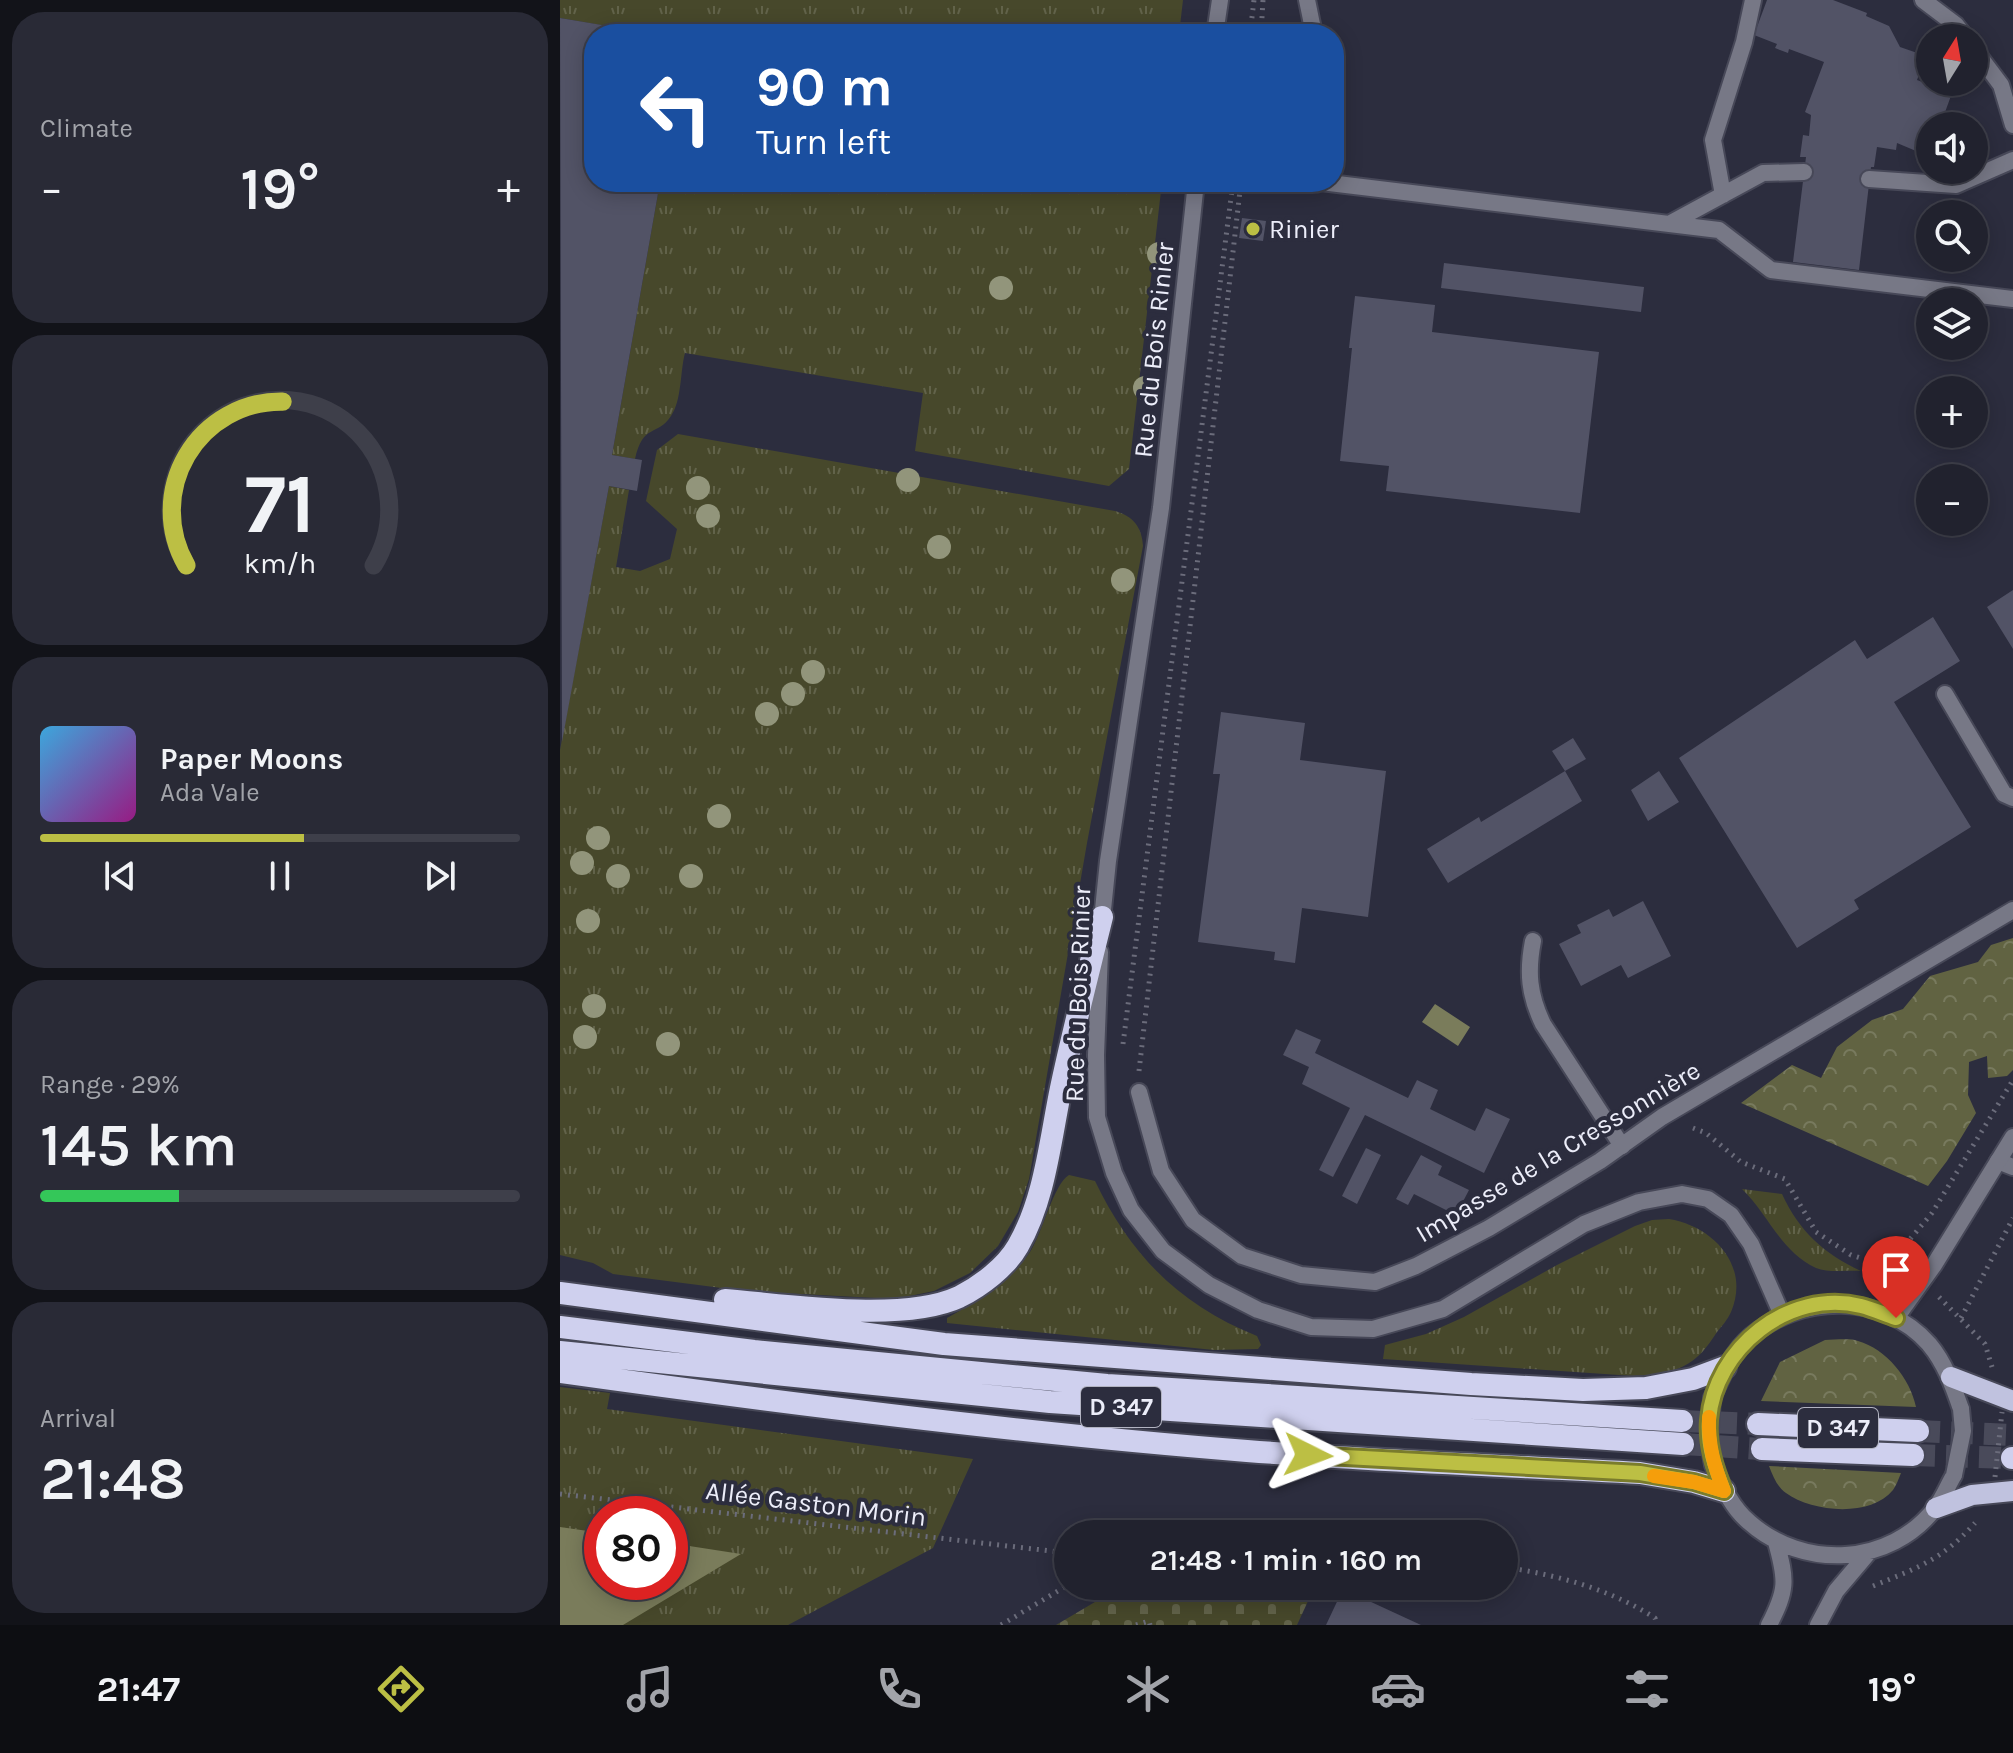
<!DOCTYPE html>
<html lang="en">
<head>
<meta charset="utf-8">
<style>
	:root { --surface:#21222e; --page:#292a36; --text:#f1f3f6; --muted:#a2a4aa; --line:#3e3f4a; --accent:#bcbf44 }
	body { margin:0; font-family:Karla,sans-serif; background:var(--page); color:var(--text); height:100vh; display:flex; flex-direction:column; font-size:30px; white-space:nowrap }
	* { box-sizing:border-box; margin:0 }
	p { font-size:26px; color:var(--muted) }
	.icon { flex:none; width:44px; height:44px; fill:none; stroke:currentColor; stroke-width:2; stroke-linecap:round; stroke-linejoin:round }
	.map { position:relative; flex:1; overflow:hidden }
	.drawer { display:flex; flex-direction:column; gap:12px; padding:12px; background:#121319; width:560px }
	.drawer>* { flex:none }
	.banner { position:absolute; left:24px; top:24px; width:760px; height:168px; border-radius:32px; box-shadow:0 4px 20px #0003,0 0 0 2px var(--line); background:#1a4fa0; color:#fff; overflow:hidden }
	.needle { width:52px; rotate:11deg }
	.tools { position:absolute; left:1356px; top:24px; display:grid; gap:16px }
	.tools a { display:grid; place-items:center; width:72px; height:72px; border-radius:50%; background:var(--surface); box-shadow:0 4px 20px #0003,0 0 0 2px var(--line); font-size:40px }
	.speed { position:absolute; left:24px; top:1496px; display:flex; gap:16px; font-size:40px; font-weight:700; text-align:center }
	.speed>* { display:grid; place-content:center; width:104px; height:104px; border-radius:50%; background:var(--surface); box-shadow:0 4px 20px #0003,0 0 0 2px var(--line); line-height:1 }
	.speed .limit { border:12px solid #d22; background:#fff; color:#111 }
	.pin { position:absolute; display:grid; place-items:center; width:68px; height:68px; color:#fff; margin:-82px -34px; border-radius:50% 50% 50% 0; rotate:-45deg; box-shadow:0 0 8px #0007 }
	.pin .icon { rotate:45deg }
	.me { position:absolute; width:88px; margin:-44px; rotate:93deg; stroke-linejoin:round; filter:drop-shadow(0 0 6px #0008) }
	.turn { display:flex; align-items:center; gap:28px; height:168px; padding:0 40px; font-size:36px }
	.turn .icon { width:104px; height:104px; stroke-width:2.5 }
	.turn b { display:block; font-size:56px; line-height:68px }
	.big { font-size:60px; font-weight:600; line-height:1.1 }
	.drawer .card { flex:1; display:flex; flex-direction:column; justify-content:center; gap:12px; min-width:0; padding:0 28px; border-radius:32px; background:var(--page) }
	.drawer .dial { align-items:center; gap:0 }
	.dial svg { height:208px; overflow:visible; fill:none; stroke:var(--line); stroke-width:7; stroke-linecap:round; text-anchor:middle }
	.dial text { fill:var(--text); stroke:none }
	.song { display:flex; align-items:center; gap:24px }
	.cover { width:96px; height:96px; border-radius:12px; background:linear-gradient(135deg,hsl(200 70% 55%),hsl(310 70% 35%)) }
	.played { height:8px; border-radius:4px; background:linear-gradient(90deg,var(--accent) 55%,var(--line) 55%) }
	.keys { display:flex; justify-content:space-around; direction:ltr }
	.heat { display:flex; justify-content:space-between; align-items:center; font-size:44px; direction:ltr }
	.charge { height:12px; border-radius:6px; background:linear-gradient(90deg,#34c759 29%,var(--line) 0) }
	.trip { position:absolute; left:494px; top:1520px; width:464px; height:80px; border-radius:40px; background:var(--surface); box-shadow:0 4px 20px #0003,0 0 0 2px var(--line); font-weight:600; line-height:80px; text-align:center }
	.dock { display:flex; height:128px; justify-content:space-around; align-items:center; background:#0d0e12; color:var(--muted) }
	.dock .icon { width:56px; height:56px }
	.dock .active { color:var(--accent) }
	.dock b { font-size:36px; color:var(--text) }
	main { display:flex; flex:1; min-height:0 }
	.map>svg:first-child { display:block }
</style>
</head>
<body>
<main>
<section class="drawer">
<div class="card"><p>Climate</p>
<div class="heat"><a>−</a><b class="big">19°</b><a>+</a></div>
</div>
<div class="card dial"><svg viewBox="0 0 100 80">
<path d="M14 69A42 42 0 1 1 86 69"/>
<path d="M14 69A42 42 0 0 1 51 6" stroke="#bcbf44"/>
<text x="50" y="56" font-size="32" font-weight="700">71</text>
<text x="50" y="72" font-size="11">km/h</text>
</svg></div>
<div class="card">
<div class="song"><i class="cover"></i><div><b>Paper Moons</b><p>Ada Vale</p></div></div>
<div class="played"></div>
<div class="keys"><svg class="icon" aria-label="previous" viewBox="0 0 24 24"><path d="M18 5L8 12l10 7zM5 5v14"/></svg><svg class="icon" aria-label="pause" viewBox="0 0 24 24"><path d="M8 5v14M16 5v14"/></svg><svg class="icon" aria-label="next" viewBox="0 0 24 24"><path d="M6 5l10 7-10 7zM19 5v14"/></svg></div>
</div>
<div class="card"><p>Range · 29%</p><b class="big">145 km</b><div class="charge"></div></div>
<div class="card"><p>Arrival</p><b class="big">21:48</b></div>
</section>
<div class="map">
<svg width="1453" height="1625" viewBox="0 0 1453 1625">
	<defs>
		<pattern id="grass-tufts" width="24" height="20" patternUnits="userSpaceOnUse" patternTransform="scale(2)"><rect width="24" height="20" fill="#47482b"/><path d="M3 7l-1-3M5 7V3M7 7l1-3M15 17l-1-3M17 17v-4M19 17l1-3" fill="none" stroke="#62634a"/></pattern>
		<pattern id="forest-crowns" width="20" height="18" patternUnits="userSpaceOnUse" patternTransform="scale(2)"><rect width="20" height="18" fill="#616342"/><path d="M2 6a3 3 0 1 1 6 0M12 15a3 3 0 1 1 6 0" fill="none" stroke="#787a5e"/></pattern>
		<pattern id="cemetery-stones" width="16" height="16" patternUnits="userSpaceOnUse" patternTransform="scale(2)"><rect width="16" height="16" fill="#47482b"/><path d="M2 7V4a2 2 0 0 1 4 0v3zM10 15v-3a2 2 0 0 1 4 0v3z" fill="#62634a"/></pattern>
	</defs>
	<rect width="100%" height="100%" fill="#2c2d3e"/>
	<path fill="url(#grass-tufts)" fill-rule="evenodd" d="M0 0H623L619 34H94L0 18Z
		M100 182H602L569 469 549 486 355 451 363 393 125 353C120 371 122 400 111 416 97 437 83 423 75 459L52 455Z
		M118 434 555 511C573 516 582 527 583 546L527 843 469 1179 458 1212 438 1246 410 1273 374 1291 335 1299 185 1291 53 1274 33 1263 0 1255V750L49 486 69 490 56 567 80 571 110 559 117 529 86 501 97 450Z
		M509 1175 535 1181C571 1256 620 1305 697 1336L701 1345 698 1349 654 1350 387 1323V1318C419 1300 448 1283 470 1252 483 1232 493 1185 509 1175Z
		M1182 1189 1222 1194C1239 1231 1264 1254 1301 1271 1288 1270 1268 1273 1256 1268 1221 1252 1208 1214 1182 1189Z
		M1109 1219C1152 1226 1191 1265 1171 1312 1168 1319 1162 1326 1157 1332 1147 1347 1139 1359 1122 1367 1107 1374 1091 1375 1074 1376L823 1359 825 1345 866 1334 904 1317 997 1265 1075 1226 1092 1220Z
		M0 1387 50 1393 47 1409 413 1459 373 1548 228 1625H0ZM42 1514H110V1582H42Z"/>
	<path fill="url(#forest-crowns)" d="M1453 938V1070L1447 1076 1428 1078 1427 1056 1409 1062 1408 1095 1416 1113 1387 1161 1368 1186 1181 1103 1232 1065 1261 1078 1277 1047 1312 1020 1343 1009 1370 976 1418 962 1431 945Z
		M1265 1340C1275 1340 1289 1338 1298 1341 1326 1349 1350 1378 1356 1407L1201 1401 1220 1362Z
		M1209 1466 1341 1473C1339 1478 1336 1486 1333 1490 1310 1518 1252 1512 1226 1493 1217 1487 1213 1476 1209 1466Z"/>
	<path fill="url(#cemetery-stones)" d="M562 1586H755L737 1625H496Z"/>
	<path fill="#7a7c5b" d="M875 1004 910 1027 898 1046 862 1022Z
		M0 1527 42 1533V1582H110V1543L181 1554 63 1625H0Z"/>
	<path fill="#525366" d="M1207 0H1273L1307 13 1306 16 1329 26 1340 47 1366 56 1357 80 1392 93 1380 126H1370L1368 156 1337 143 1336 150 1317 147 1314 167H1311L1299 270 1233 262 1246 157H1240L1243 135 1249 136 1251 115 1245 112 1264 62 1229 49 1228 53 1215 48 1217 44 1194 35Z
		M0 18 84 32 34 34V182H100L52 455 82 460 77 491 49 486 2 742Z
		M682 218 706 221 703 241 679 238Z
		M884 263 1084 287 1081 312 881 288Z
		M795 296 875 305 872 332 1039 352 1020 513 826 491 829 466 780 461 792 348H789Z
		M1453 590V649L1427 607Z
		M1373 617 1400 661 1334 702 1411 827 1294 900 1299 909 1237 948 1119 758 1295 640 1307 659Z
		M661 712 745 723 740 760 826 771 808 917 742 908 735 963 714 960 715 952 638 942 660 774H653Z
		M1013 738 1026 759 1005 771 992 751Z
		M1005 771 1022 801 888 883 867 849 919 817 921 822Z
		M1099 771 1119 802 1088 821 1071 790Z
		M1083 901 1111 956 1068 978 1061 965 1021 986 999 944 1021 933 1017 925 1049 909 1053 917Z
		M736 1029 761 1040 755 1053 848 1098 857 1080 878 1090 870 1109 915 1131 926 1108 950 1119 924 1173 805 1115 773 1177 759 1170 790 1108 742 1084 749 1067 723 1055Z
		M806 1148 821 1155 797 1204 782 1196Z
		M861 1155 882 1166 878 1175 909 1190 896 1215 854 1194 848 1205 836 1199Z
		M783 1589 861 1625H766Z"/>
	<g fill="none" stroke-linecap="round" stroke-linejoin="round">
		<path stroke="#494a5a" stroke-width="22" stroke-dasharray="22 11" stroke-linecap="butt" d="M1122 1421 1198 1424
			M1358 1431 1453 1435
			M1123 1444 1202 1449
			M1353 1455 1452 1458"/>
		<g stroke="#474858" stroke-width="20">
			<path id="service" d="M747 0 754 34
				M1363 0 1396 25 1406 38
				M1414 49 1441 85 1453 125
				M774 75 775 76
				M1309 179 1396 185 1453 160
				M761 182 1159 230 1211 270 1453 299
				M1163 195 1153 140 1184 42 1193 0
				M1109 224 1203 173 1244 172
				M1385 694 1444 794 1453 798
				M973 941C967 972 969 995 983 1024L1062 1146
				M1438 1161 1453 1167"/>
		</g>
		<g stroke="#474858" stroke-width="20">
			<path id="minor" d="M579 1092 601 1171 633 1220 682 1256 741 1275 815 1282 856 1266 929 1228 1040 1161 1102 1117 1453 910"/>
		</g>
		<g stroke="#474858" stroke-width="20">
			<path id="tertiary" d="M655 34 660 0
				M541 929 548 861 601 508 636 182
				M540 952 536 1055 537 1117 554 1173 571 1210 603 1251 649 1285 698 1310 751 1327 813 1329 883 1309 1024 1224 1079 1202 1122 1194 1148 1199 1171 1215 1191 1244 1222 1315
				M1336 1318 1374 1265 1453 1137
				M1152 1398C1162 1376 1172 1352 1191 1336 1241 1294 1323 1292 1369 1344 1385 1363 1393 1386 1401 1409
				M1153 1465C1162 1485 1171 1507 1189 1522 1243 1570 1330 1567 1376 1507 1383 1498 1388 1485 1394 1475
				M1209 1625C1227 1590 1227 1581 1216 1542
				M1258 1625 1276 1591 1309 1552"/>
		</g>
		<g stroke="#474858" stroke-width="24">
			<path id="primary" d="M1391 1377 1453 1401
				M1376 1508 1412 1495 1453 1491"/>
		</g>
		<g stroke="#474858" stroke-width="26">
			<path id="trunk" d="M0 1293 384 1344 911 1384 1023 1390 1086 1388 1133 1379 1165 1367
				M165 1300C227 1305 343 1323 399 1297 421 1286 446 1267 458 1246 485 1199 490 1141 501 1088 513 1031 528 974 542 917
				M0 1327 194 1351 547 1385 1122 1421
				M0 1352 490 1402 1123 1444
				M0 1372C228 1404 457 1433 687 1451 818 1461 949 1466 1080 1473L1134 1482 1164 1491
				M1198 1424 1358 1431
				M1202 1449 1353 1455
				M1452 1458H1453"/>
		</g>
		<path stroke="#6b6c7b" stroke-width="5" stroke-dasharray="2 6" stroke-linecap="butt" d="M690 34 694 0
			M701 34 703 0
			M563 1044 673 182
			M579 1071 681 182
			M1133 1128 1146 1133 1181 1162 1225 1179 1256 1232 1291 1255 1320 1264 1339 1274
			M1320 1264 1340 1251 1372 1213 1453 1080
			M1379 1297 1425 1344 1432 1367
			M1401 1318 1453 1218
			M0 1494 508 1553
			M944 1567C997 1575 1050 1589 1095 1618L1097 1625
			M1313 1586C1357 1568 1382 1560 1415 1523
			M441 1625 508 1585
			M576 1625 589 1621 590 1625"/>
		<use href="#service" stroke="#777886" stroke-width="16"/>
		<use href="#minor" stroke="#777886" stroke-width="16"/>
		<use href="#tertiary" stroke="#777886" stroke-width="16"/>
		<use href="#primary" stroke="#c0c2df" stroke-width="20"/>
		<use href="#trunk" stroke="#cfd0ee" stroke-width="22"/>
		<g stroke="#474858" stroke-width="20" stroke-linecap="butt">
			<path id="tertiary-bridge" d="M1152 1398 1149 1443 1153 1465
				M1394 1475 1403 1431 1401 1409"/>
		</g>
		<path stroke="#6b6c7b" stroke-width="5" stroke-dasharray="2 6" stroke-linecap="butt" d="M1435 1477 1442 1412"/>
		<use href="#tertiary-bridge" stroke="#777886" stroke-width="16"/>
	</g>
	<g fill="#92957b">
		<circle cx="599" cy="254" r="12"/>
		<circle cx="441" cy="288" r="12"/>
		<circle cx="585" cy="388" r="12"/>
		<circle cx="348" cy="480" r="12"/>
		<circle cx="138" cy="488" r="12"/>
		<circle cx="148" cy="516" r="12"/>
		<circle cx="379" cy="547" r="12"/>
		<circle cx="563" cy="580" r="12"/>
		<circle cx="253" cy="672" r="12"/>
		<circle cx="233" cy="694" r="12"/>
		<circle cx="207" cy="714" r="12"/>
		<circle cx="159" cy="816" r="12"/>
		<circle cx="38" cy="838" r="12"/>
		<circle cx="22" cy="863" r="12"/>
		<circle cx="58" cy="876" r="12"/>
		<circle cx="131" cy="876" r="12"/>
		<circle cx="28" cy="921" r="12"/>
		<circle cx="34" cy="1006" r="12"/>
		<circle cx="25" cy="1037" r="12"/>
		<circle cx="108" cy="1044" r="12"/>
	</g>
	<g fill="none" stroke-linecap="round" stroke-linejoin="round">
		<g stroke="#7a7c2c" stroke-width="20">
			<path id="route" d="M748 1455 1080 1473 1134 1482 1164 1491C1155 1468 1147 1446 1149 1420 1154 1349 1229 1288 1301 1306 1313 1309 1324 1314 1336 1318"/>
		</g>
		<use href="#route" stroke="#bcbf44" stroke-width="14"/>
		<path stroke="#f59e0b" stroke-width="14" d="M1094 1476 1134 1482 1164 1491C1154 1466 1148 1445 1149 1417"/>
	</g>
	<circle fill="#bcbf44" stroke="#2c2d3e" stroke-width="3" cx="693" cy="229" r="8"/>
	<g text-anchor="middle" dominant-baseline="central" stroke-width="8" stroke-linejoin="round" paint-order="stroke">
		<g fill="#2c2d3e" stroke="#b2b3c1" stroke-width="2">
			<rect x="521" y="1387" width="80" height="40" rx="6"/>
			<rect x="1238" y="1408" width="80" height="40" rx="6"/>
		</g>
		<g font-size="24" font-weight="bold" fill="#ecedf9">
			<text x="561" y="1407">D 347</text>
			<text x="1278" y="1428">D 347</text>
		</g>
		<g font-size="26" fill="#ecedf9" stroke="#2c2d3e" text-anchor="start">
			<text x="709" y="229">Rinier</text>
		</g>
		<g font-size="26" fill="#ecedf9" stroke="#2c2d3e">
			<text transform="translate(594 350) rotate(-84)">Rue du Bois Rinier</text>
			<text transform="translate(518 994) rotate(-88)">Rue du Bois Rinier</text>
			<text transform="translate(998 1152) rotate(-31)">Impasse de la Cressonnière</text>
			<text transform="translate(256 1504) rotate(7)">Allée Gaston Morin</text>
		</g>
	</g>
</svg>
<div class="tools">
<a><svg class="needle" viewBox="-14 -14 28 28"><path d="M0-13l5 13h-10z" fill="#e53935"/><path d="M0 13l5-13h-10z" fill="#a2a4aa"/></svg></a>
<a><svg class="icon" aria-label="sound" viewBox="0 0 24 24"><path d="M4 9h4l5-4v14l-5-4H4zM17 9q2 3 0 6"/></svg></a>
<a><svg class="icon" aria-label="search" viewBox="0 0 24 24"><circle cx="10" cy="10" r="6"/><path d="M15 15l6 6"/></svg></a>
<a><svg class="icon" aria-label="layers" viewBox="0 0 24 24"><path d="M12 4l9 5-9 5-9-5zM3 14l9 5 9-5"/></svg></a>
<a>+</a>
<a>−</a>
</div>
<div class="speed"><div class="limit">80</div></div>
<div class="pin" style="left:1336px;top:1318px;background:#d93025"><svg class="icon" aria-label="arrive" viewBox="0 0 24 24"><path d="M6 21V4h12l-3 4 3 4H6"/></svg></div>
<svg class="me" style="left:748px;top:1455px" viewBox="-20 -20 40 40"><path d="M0-17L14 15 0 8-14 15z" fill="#bcbf44" stroke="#fff" stroke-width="4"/></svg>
<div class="trip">21:48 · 1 min · 160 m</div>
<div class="banner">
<div class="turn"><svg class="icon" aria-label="left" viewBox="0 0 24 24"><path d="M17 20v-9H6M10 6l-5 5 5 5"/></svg><div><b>90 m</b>Turn left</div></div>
</div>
</div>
</main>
<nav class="dock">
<b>21:47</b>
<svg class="icon active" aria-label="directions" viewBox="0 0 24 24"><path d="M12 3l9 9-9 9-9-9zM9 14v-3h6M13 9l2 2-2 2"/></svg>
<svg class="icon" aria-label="music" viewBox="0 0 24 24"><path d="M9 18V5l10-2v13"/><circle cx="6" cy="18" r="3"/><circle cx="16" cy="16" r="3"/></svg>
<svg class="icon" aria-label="phone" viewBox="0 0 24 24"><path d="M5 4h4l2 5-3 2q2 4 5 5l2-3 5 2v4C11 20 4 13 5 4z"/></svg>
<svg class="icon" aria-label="climate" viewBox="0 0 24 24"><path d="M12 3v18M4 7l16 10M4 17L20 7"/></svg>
<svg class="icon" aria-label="car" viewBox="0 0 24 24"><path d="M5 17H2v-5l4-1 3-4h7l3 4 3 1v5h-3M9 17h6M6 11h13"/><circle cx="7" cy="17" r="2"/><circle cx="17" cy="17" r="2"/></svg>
<svg class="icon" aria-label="filters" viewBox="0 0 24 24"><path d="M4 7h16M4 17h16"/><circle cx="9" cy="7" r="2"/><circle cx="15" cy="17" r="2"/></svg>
<b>19°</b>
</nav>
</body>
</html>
